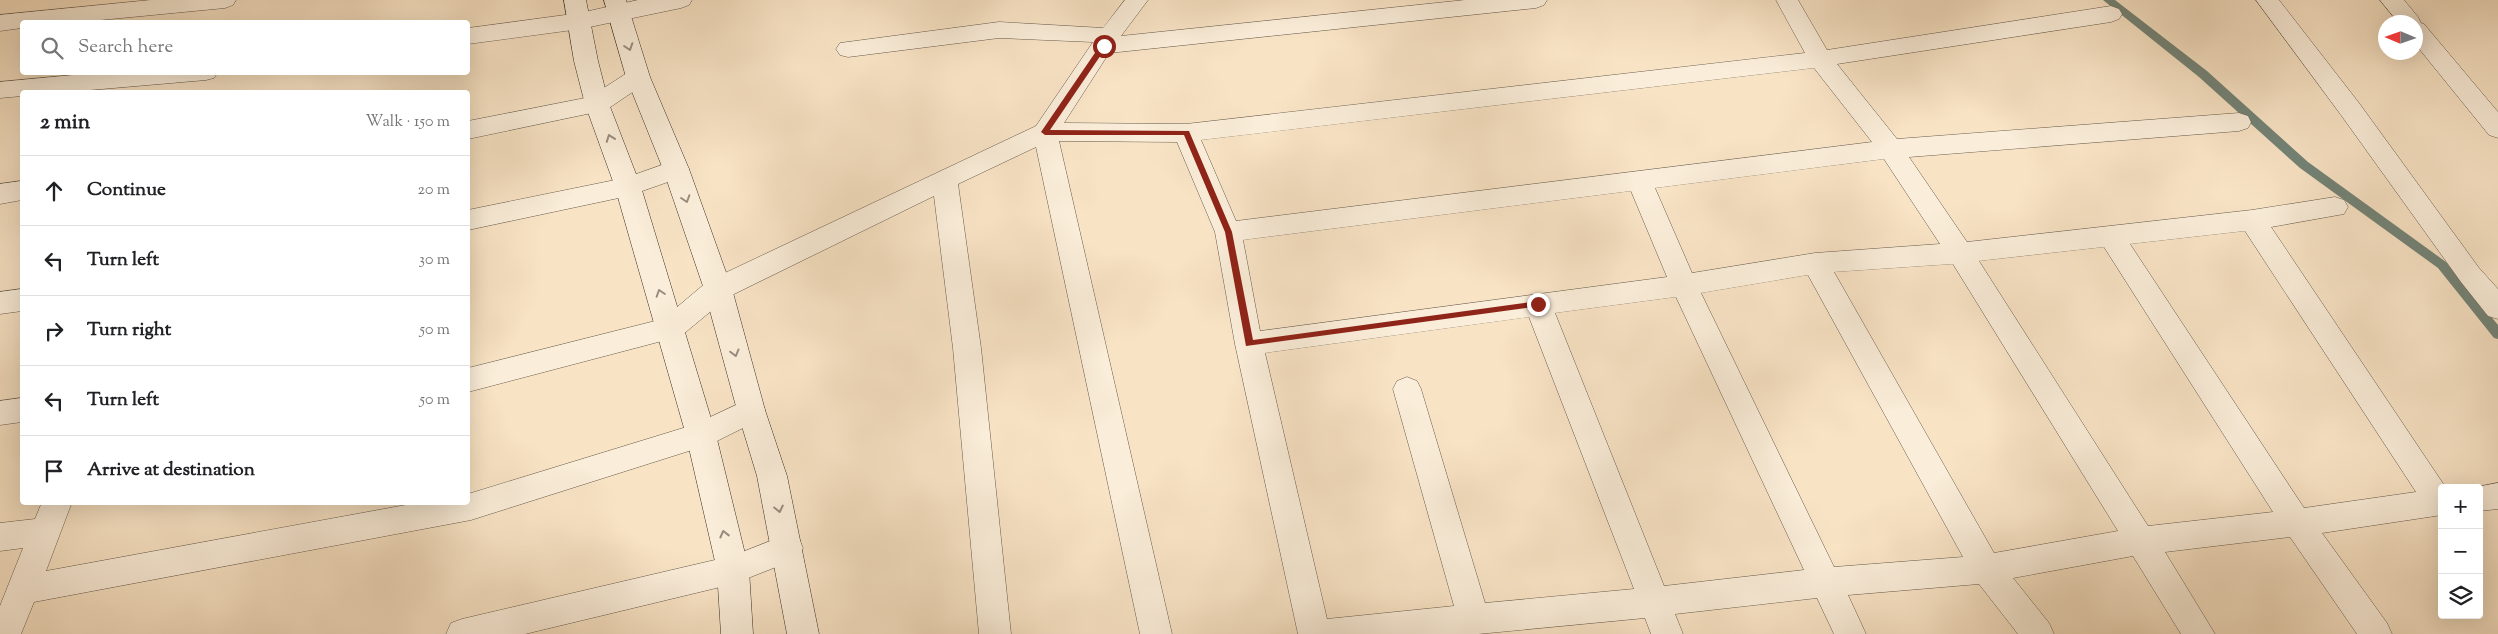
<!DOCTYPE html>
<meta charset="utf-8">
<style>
:root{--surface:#fff;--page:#f6f6f6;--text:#202124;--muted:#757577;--line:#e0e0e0}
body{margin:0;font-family:"Sorts Mill Goudy",serif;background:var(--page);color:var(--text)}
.controls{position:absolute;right:15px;bottom:15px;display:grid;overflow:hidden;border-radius:5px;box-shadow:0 5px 20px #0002}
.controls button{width:45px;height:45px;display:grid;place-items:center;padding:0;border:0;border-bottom:1px solid var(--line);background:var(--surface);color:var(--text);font:25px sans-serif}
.compass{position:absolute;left:2378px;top:15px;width:45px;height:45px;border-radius:50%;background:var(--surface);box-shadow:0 5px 20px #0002;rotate:272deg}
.stop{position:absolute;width:15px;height:15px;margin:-11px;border:4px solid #8f2418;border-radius:50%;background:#fff}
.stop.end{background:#8f2418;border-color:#fff;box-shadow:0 1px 5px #0008}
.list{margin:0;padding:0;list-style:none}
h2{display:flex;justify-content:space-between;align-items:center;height:65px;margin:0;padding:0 20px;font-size:21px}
h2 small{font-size:16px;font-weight:400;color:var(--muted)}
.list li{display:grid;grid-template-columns:32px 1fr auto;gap:15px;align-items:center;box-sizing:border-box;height:70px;padding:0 20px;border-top:1px solid var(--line)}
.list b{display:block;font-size:19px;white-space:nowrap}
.list em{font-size:16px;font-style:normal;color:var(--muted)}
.icon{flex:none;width:28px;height:28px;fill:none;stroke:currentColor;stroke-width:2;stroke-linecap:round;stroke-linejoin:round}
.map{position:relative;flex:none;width:2498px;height:634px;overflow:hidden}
.search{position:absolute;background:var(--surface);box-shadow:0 5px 20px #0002;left:20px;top:20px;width:450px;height:55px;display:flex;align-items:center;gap:12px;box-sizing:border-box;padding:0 18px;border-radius:5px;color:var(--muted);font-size:19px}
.panel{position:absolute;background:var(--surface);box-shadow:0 5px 20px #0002;left:20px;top:90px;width:450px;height:415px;border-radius:5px}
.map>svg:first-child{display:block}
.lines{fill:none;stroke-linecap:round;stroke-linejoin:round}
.stream{fill:#738478;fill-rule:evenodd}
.street-casing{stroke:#665a4b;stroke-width:1}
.secondary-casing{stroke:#352c22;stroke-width:1}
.street{fill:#faedd9;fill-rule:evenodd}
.secondary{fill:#faedd9;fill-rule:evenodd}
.oneway{stroke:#988c7e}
.route{fill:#8f2418}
</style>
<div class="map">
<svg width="2498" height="634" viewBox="0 0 2498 634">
<rect width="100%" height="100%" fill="#f8e3c5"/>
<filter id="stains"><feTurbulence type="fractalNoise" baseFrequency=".004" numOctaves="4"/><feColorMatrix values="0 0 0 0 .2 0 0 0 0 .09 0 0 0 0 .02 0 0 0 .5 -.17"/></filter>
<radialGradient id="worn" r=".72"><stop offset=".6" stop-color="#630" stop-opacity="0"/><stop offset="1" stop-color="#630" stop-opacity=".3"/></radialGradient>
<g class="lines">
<path class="stream" d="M2103 0H2115L2207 71 2308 162 2446 262 2498 325V339L2494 338 2438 268 2300 168 2199 77Z"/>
<defs>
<g id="street">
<path d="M151 0H236L233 5 225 8 80 22H22V28L0 31V15Z"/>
<path d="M638 0H692L689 5 681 8 580 29 468 44V28L580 13Z"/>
<path d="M1125 0H1148L1121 36 1465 0H1547L1544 5 1536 8 1109 53 1064 123 1186 124 1805 53 1776 0H1798L1827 50 2111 6 2119 9 2122 14 2119 19 2111 22 1837 64 1897 139 2239 113 2248 116 2251 122 2248 128 2239 131 1909 157 1967 242 2252 210 2335 197 2344 200 2348 207 2344 214 2271 227 2446 488H2442V515L2322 533 2387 623 2392 634H2357L2290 537 2165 552 2215 634H2181L2133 556 2013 578 2049 623 2054 634H2018L1979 584 1848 595 1866 634H1834L1817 598 1675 614 1683 634H1651L1645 618 1478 634H1298L1235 344 1215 232 1177 142 1059 141 1172 634H1140L1036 147 958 184 981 348 1011 634H979L953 348 934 196 728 297 681 336 468 392V368L663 319 708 281 1036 126 1093 42 999 38 848 57 840 55 836 49 840 43 999 22 1103 28ZM1814 68 1872 142 1236 221 1201 140ZM1884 159 1940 244 1815 253 1692 273 1655 188ZM1631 191 1667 277 1260 331 1243 240ZM2245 231 2416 492 2304 508 2130 244ZM2104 247 2273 512 2148 526 1979 261ZM1953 264 2118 531 1994 553 1834 272ZM1808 275 1963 557 1834 567 1701 293ZM1676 297 1804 570 1664 586 1555 313ZM1529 317 1634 589 1485 603 1421 389 1417 381 1407 377 1397 381 1393 389 1454 606 1327 619 1265 353Z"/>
<path d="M2256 0H2279L2359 103 2479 268 2498 289V319L2488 316 2461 282 2341 115Z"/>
<path d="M2380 0H2404L2418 17 2421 23 2424 24 2498 112V138L2489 135 2416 45V22H2398Z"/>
<path d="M638 69 646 71 650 77 646 83 606 110 468 139V121L590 97 630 71Z"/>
<path d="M105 72H218L214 78 206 80 67 92H22V96L0 98V82Z"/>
<path d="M676 160 685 162 689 169 685 176 628 196 468 230V210L625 178Z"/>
<path d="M22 181V200L0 204V184Z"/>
<path d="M22 289V311L0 314V292Z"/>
<path d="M22 398V422L0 425V401Z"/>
<path d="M751 398 761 401 765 410 761 419 711 444 471 520 34 602 21 634H0V606L23 548 0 551V523L35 519 42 502H72L46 571 422 502H468V494L693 425Z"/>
<path d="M2498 483V509L2479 511V488H2471Z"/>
<path d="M788 534 799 538 803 548 799 558 733 584 525 634H446L451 623 462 619 732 556Z"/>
</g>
<g id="secondary">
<path d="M564 0H586L598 61 609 104 641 187 716 435 749 570 753 634H721L717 570 686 435 615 187 585 104 574 61Z"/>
<path d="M604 0H626L650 77 689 169 732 289 765 410 787 476 819 634H787L757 476 737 410 704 289 663 169 626 77Z"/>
</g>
</defs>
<use href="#street" class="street-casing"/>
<use href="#secondary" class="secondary-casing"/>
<use href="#street" class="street"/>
<use href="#secondary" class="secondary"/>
</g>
<defs><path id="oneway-chevron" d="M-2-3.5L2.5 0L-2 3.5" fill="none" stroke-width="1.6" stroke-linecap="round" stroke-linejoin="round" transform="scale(1.25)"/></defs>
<g class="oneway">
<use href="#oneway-chevron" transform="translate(629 47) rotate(72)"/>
<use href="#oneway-chevron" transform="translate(610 138) rotate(-110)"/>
<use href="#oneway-chevron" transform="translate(686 199) rotate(72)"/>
<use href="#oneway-chevron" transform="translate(660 293) rotate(-108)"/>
<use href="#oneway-chevron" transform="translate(735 353) rotate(75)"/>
<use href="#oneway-chevron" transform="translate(779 509) rotate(78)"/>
<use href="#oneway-chevron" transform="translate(724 534) rotate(-104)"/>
</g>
<path class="route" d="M1101 44 1107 46 1050 130 1189 131 1232 232 1253 340 1538 301 1540 302V306L1246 346 1225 232 1184 135H1045L1041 132Z"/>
<rect width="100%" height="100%" filter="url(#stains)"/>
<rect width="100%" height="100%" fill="url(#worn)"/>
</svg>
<div class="controls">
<button>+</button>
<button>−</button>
<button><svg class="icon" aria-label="layers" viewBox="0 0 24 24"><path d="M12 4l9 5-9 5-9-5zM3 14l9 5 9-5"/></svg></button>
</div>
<svg class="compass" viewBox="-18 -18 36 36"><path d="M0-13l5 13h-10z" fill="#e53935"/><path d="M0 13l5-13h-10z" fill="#757577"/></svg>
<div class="stop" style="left:1104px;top:46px"></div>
<div class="stop end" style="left:1538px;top:304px"></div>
<div class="search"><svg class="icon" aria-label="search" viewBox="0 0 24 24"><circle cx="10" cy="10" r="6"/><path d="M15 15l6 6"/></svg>Search here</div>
<section class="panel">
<h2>2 min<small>Walk · 150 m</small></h2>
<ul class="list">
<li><svg class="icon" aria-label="ahead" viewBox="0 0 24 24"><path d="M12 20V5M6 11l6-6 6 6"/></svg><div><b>Continue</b></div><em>20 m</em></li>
<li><svg class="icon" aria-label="left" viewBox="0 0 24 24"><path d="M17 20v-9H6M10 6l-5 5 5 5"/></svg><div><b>Turn left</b></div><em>30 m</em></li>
<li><svg class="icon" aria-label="right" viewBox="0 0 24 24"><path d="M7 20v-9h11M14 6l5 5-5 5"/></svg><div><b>Turn right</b></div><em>50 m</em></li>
<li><svg class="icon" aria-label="left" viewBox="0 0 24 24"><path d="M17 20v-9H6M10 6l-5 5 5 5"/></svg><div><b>Turn left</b></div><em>50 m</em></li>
<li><svg class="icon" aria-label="arrive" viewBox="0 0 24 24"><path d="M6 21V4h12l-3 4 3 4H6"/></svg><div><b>Arrive at destination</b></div></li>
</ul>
</section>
</div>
